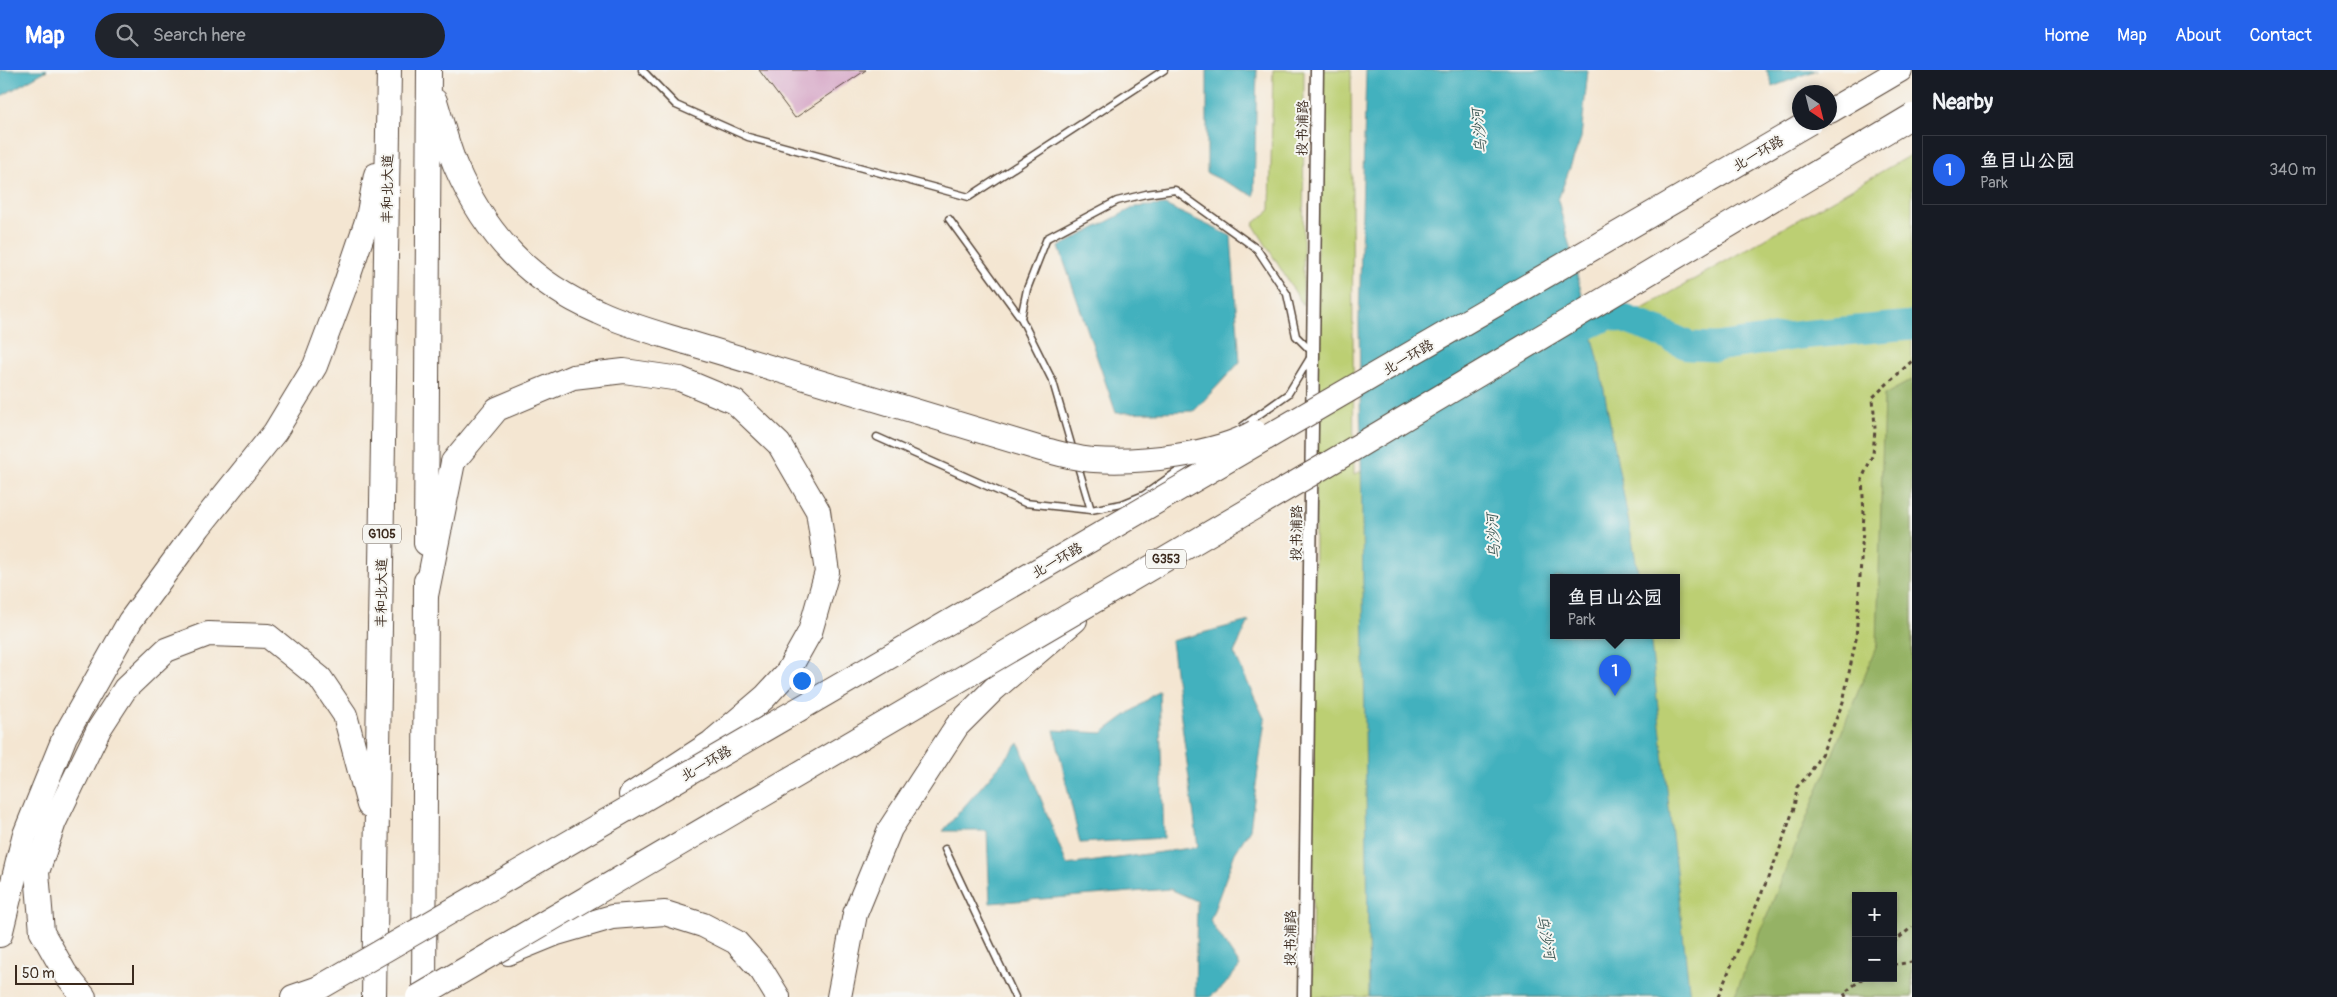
<!DOCTYPE html>
<meta charset="utf-8">
<style>
:root{--surface:#171b24;--page:#20242c;--text:#f1f3f6;--muted:#9ea1a6;--line:#363941;--accent:#2563eb}
body{margin:0;font-family:Pangolin,"LXGW WenKai TC",sans-serif;background:var(--page);color:var(--text)}
.controls{position:absolute;right:15px;bottom:15px;display:grid;overflow:hidden;border-radius:0px;box-shadow:0 2px 8px #0003}
.controls button{width:45px;height:45px;display:grid;place-items:center;padding:0;border:0;border-bottom:1px solid var(--line);background:var(--surface);color:var(--text);font:25px sans-serif}
.compass{position:absolute;left:1792px;top:15px;width:45px;height:45px;border-radius:50%;background:var(--surface);box-shadow:0 2px 8px #0003;rotate:145deg}
.scale{position:absolute;left:15px;bottom:12px;width:119px;box-sizing:border-box;padding-left:5px;border:2px solid #3b2a1e;border-top:0;font-size:14px;line-height:18px;white-space:nowrap;color:#3b2a1e;-webkit-text-stroke:4px #f6f6f2;paint-order:stroke}
.you{position:absolute;left:801px;top:610px;width:18px;height:18px;margin:-12px;border:4px solid #fff;border-radius:50%;background:#1a73e8;box-shadow:0 0 0 8px #1a73e833}
.badge{display:grid;place-items:center;width:32px;height:32px;border-radius:50%;background:var(--accent);color:#fff;font-size:16px;font-weight:700}
.pin{position:absolute;translate:-50% -41px;filter:drop-shadow(0 1px 2px #0008)}
.pin::after{content:'';position:absolute;top:26px;width:18px;height:15px;background:inherit;clip-path:polygon(0 0,100% 0,50% 100%)}
.popup{position:absolute;left:1550px;top:504px;width:130px;height:65px;box-sizing:border-box;display:grid;place-content:center;border-radius:0px;background:var(--surface);filter:drop-shadow(0 1px 4px #0005);font-size:16px;white-space:nowrap;color:var(--muted)}
.popup b{font-size:19px;color:var(--text)}
.popup::after{content:'';position:absolute;left:50%;top:100%;margin-left:-10px;border:10px solid transparent;border-top-color:var(--surface)}
.list{margin:0;padding:0;list-style:none}
h2{display:flex;justify-content:space-between;align-items:center;height:65px;margin:0;padding:0 20px;font-size:21px}
h2 small{font-size:16px;font-weight:400;color:var(--muted)}
.list li{display:grid;grid-template-columns:32px 1fr auto;gap:15px;align-items:center;box-sizing:border-box;height:70px;margin:0 10px 10px;padding:0 10px;border:1px solid var(--line);border-radius:0px}
.list b{display:block;font-size:19px;white-space:nowrap}
.list p{margin:0;font-size:16px;white-space:nowrap;color:var(--muted)}
.list em{font-size:16px;font-style:normal;color:var(--muted)}
.icon{flex:none;width:28px;height:28px;fill:none;stroke:currentColor;stroke-width:2;stroke-linecap:round;stroke-linejoin:round}
.map{position:relative;flex:none;width:1912px;height:927px;overflow:hidden}
header{display:flex;align-items:center;gap:30px;box-sizing:border-box;height:70px;padding:0 25px;background:var(--accent);color:#fff}
header strong{font-size:24px}
nav{display:flex;gap:28px;margin-inline-start:auto;font-size:18px}
.search{width:350px;height:45px;background:var(--page);display:flex;align-items:center;gap:12px;box-sizing:border-box;padding:0 18px;border-radius:28px;color:var(--muted);font-size:19px}
main{display:flex}
aside{flex:1;background:var(--surface)}
.map>svg:first-child{display:block}
.green{fill:#bccf73;stroke:#7c7c48;fill-rule:evenodd}
.forest{fill:#95b265;stroke:#686e42;fill-rule:evenodd}
.water{fill:#42b1be;stroke:#3e6e6e}
.lines{fill:none;stroke-linecap:round;stroke-linejoin:round}
.river{stroke:#42b1be;stroke-width:29}
.building{fill:#d6a6c6}
.lane-casing{stroke:#574639;stroke-width:9}
.street-casing{stroke:#574639;stroke-width:15}
.highway-casing{stroke:#574639;stroke-width:26}
.path{stroke:#574639;stroke-width:3;stroke-dasharray:4 4;stroke-linecap:butt}
.lane{stroke:#fff;stroke-width:6}
.street{stroke:#fff;stroke-width:12}
.highway{stroke:#fff;stroke-width:24}
.highway-bridge-casing{stroke:#574639;stroke-width:26;stroke-linecap:butt}
.highway-bridge{stroke:#fff;stroke-width:24}
.labels{text-anchor:middle;stroke-width:4;stroke-linejoin:round;paint-order:stroke}
.shield{fill:#f6f6f2;stroke:#73675e;stroke-width:1}
.shield-label{font-size:12px;font-weight:bold;fill:#3b2a1e}
.street-label{font-size:14px;fill:#3b2a1e;stroke:#f6f6f2}
.water-label{font-size:15px;font-style:italic;fill:#3d5956;stroke:#f6f6f2}
</style>
<header>
<strong>Map</strong>
<div class="search"><svg class="icon" aria-label="search" viewBox="0 0 24 24"><circle cx="10" cy="10" r="6"/><path d="M15 15l6 6"/></svg>Search here</div>
<nav><a>Home</a><a>Map</a><a>About</a><a>Contact</a></nav>
</header>
<main>
<div class="map">
<svg width="1912" height="927" viewBox="0 0 1912 927">
<rect width="100%" height="100%" fill="#f6f6f2"/>
<filter id="ink" filterUnits="userSpaceOnUse"><feTurbulence type="fractalNoise" baseFrequency=".02" numOctaves="2"/><feDisplacementMap in="SourceGraphic" scale="10" xChannelSelector="R" yChannelSelector="G"/><feConvolveMatrix kernelMatrix="1 2 1 2 8 2 1 2 1" color-interpolation-filters="sRGB"/></filter>
<filter id="wash" filterUnits="userSpaceOnUse"><feTurbulence type="fractalNoise" baseFrequency=".0096" numOctaves="4" result="noise"/><feDisplacementMap in="SourceGraphic" scale="20" xChannelSelector="R" yChannelSelector="G"/><feGaussianBlur stdDeviation="1.12" result="paint"/><feColorMatrix in="noise" values="0 0 0 0 0 0 0 0 0 0 0 0 0 0 0 0 0 1.4 0 .05"/><feComposite in="paint" operator="in"/></filter>
<g filter="url(#wash)">
<rect width="100%" height="100%" fill="#f4e6d2"/>
<g class="green">
<path d="M1273 0H1304L1303 235 1253 154 1270 140Z"/>
<path d="M1318 0H1351L1354 405 1912 84V927H1312ZM1554 507H1676V565H1554ZM1856 826H1893V908H1856Z"/>
</g>
<path class="forest" d="M1912 310V927H1734L1877 575 1884 325ZM1856 826H1893V908H1856Z"/>
<g class="water">
<path d="M0 0H47L0 27Z"/>
<path d="M1207 0H1257L1254 126 1207 103Z"/>
<path d="M1366 0H1588L1581 68 1558 130 1598 288 1639 507H1554V565H1650L1690 927H1369L1359 250Z"/>
<path d="M1766 0H1817L1772 17 1771 10Z"/>
<path d="M1165 135 1231 166 1240 292 1194 341 1116 343 1059 177 1135 137Z"/>
<path d="M1249 551 1234 583 1265 650 1250 759 1235 783 1210 851 1240 896 1223 917 1210 927H1195L1197 831 1170 819 990 833 987 761H943L1019 673 1067 795 1198 777 1171 571Z"/>
<path d="M1159 621 1164 768 1080 773 1054 660 1102 663Z"/>
</g>
<g class="lines">
<path class="river" d="M1564 266 1611 244 1657 261 1689 276 1716 277 1800 265 1912 255"/>
</g>
<g id="blocks">
<path class="building" d="M759 0H866L795 48Z"/>
</g>
</g>
<g filter="url(#ink)">
<use href="#blocks" fill-opacity="0" stroke="#574639" stroke-width="1"/>
<g class="lines">
<defs>
<g id="lane">
<path d="M642 0 676 35 748 67 969 127 1164 0"/>
<path d="M949 149 1021 248 1053 312 1073 381"/>
<path d="M1021 248 1027 219 1047 168 1117 131 1146 124 1175 120 1257 179 1287 224 1296 266 1313 283 1288 324 1243 356"/>
<path d="M877 367 1025 433 1091 440 1122 434 1144 425 1191 392"/>
<path d="M1077 393 1091 440"/>
<path d="M945 779 1015 927"/>
</g>
<path id="street" d="M1304 927 1317 0"/>
<g id="highway">
<path d="M435 31C442 53 447 76 456 97 486 166 530 212 599 242 627 255 657 263 686 272"/>
<path d="M1830 41 1900 0"/>
<path d="M426 473 429 0"/>
<path d="M426 526 453 392 497 339 573 307 624 301 680 309 735 332 779 374 818 441 827 502 810 562 787 603 765 627 711 673 631 725"/>
<path d="M0 865 24 767 65 666 130 551 199 457 275 362 315 296 345 216 368 148 376 105"/>
<path d="M508 883 557 863 612 847 665 843 703 855 736 872 762 901 778 927"/>
<path d="M84 927 65 903 42 862 37 802 54 752 99 659 125 619 166 580 208 564 268 566 320 608 345 645 369 735"/>
<path d="M293 927 319 918"/>
<path d="M374 927 389 0"/>
<path d="M424 927 426 511"/>
<path d="M839 927 855 844 890 759 957 656 994 619 1075 550"/>
</g>
</defs>
<use href="#lane" class="lane-casing"/>
<use href="#street" class="street-casing"/>
<use href="#highway" class="highway-casing"/>
<g class="path">
<path d="M1893 881 1894 872 1912 857"/>
<path d="M1893 895 1912 892"/>
<path d="M1718 927 1778 784 1794 738 1797 717 1810 703 1823 681 1843 632 1856 569 1864 444 1862 409 1873 384 1875 359 1873 327 1912 291"/>
<path d="M1846 927 1844 923 1863 908"/>
</g>
<use href="#lane" class="lane"/>
<use href="#street" class="street"/>
<use href="#highway" class="highway"/>
<defs>
<g id="highway-bridge">
<path d="M686 272 1041 379C1058 383 1076 389 1094 390 1140 393 1216 385 1255 362"/>
<path d="M319 918 1810 52"/>
<path d="M418 927 1333 391 1912 46"/>
</g>
</defs>
<use href="#highway-bridge" class="highway-bridge-casing"/>
<use href="#highway-bridge" class="highway-bridge"/>
</g>
</g>
<g class="labels">
<g class="shield">
<rect x="363" y="454.5" width="38" height="19" rx="4"/>
<rect x="1146" y="479.5" width="40" height="19" rx="4"/>
</g>
<g class="shield-label">
<text x="382" y="468">G105</text>
<text x="1166" y="493">G353</text>
</g>
<g class="street-label">
<text transform="translate(1302 58) rotate(-89)" y="5">投书浦路</text>
<text transform="translate(1758 83) rotate(-30)" y="5">北一环路</text>
<text transform="translate(387 119) rotate(-89)" y="5">丰和北大道</text>
<text transform="translate(1408 287) rotate(-30)" y="5">北一环路</text>
<text transform="translate(1296 463) rotate(-89)" y="5">投书浦路</text>
<text transform="translate(1057 490) rotate(-30)" y="5">北一环路</text>
<text transform="translate(381 523) rotate(-89)" y="5">丰和北大道</text>
<text transform="translate(706 693) rotate(-30)" y="5">北一环路</text>
<text transform="translate(1290 868) rotate(-89)" y="5">投书浦路</text>
</g>
<g class="water-label">
<text transform="translate(1479 61) rotate(-95)" y="5">乌沙河</text>
<text transform="translate(1493 466) rotate(-93)" y="5">乌沙河</text>
<text transform="translate(1546 867) rotate(79)" y="5">乌沙河</text>
</g>
</g>
</svg>
<div class="controls">
<button>+</button>
<button>−</button>
</div>
<svg class="compass" viewBox="-18 -18 36 36"><path d="M0-13l5 13h-10z" fill="#e53935"/><path d="M0 13l5-13h-10z" fill="#9ea1a6"/></svg>
<div class="scale">50 m</div>
<div class="you"></div>
<div class="pin badge" style="left:1615px;top:626px">1</div>
<div class="popup"><b>鱼目山公园</b>Park</div>
</div>
<aside>
<h2>Nearby<small></small></h2>
<ul class="list">
<li><span class="badge">1</span><div><b>鱼目山公园</b><p>Park</p></div><em>340 m</em></li>
</ul>
</aside>
</main>
